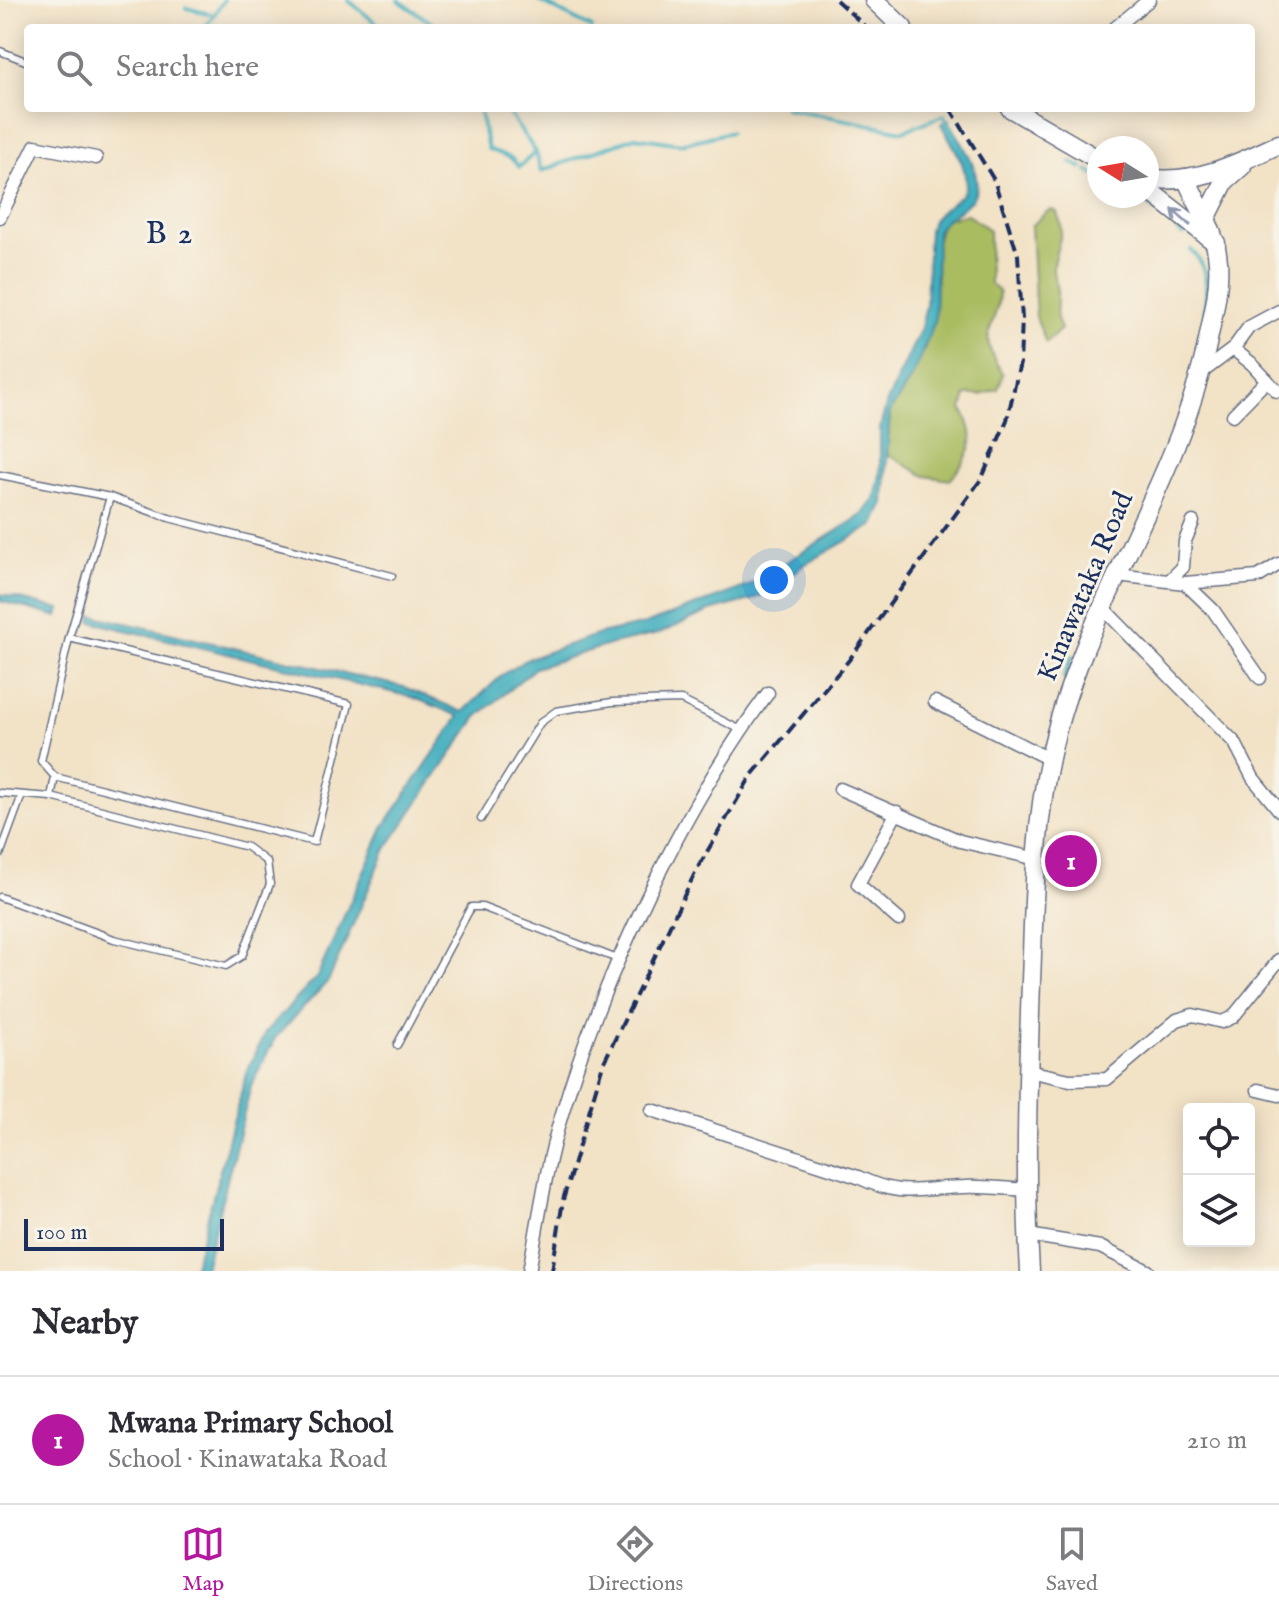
<!DOCTYPE html>
<meta charset="utf-8">
<style>
:root{--surface:#fff;--page:#f2f2f3;--text:#2b2b33;--muted:#7c7c81;--line:#e1e1e2;--accent:#b5179e}
body{margin:0;font-family:"IM FELL English",serif;background:var(--page);color:var(--text)}
.controls{position:absolute;right:24px;bottom:24px;display:grid;overflow:hidden;border-radius:8px;box-shadow:0 4px 20px #0003}
.controls button{width:72px;height:72px;display:grid;place-items:center;padding:0;border:0;border-bottom:2px solid var(--line);background:var(--surface);color:var(--text);font:40px sans-serif}
.compass{position:absolute;left:1087px;top:136px;width:72px;height:72px;border-radius:50%;background:var(--surface);box-shadow:0 4px 20px #0003;rotate:281deg}
.scale{position:absolute;left:24px;bottom:20px;width:200px;box-sizing:border-box;padding-left:8px;border:4px solid #1b2f5e;border-top:0;font-size:22px;line-height:28px;white-space:nowrap;color:#1b2f5e;-webkit-text-stroke:6px #f7f3e8;paint-order:stroke}
.you{position:absolute;left:774px;top:580px;width:28px;height:28px;margin:-20px;border:6px solid #fff;border-radius:50%;background:#1a73e8;box-shadow:0 0 0 12px #1a73e833}
.badge{display:grid;place-items:center;width:52px;height:52px;border-radius:50%;background:var(--accent);color:#fff;font-size:26px;font-weight:700}
.pin{position:absolute;translate:-50% -50%;border:4px solid #fff;box-shadow:0 2px 8px #0006}
.list{margin:0;padding:0;list-style:none}
h2{display:flex;justify-content:space-between;align-items:center;height:104px;margin:0;padding:0 32px;font-size:34px}
h2 small{font-size:26px;font-weight:400;color:var(--muted)}
.list li{display:grid;grid-template-columns:52px 1fr auto;gap:24px;align-items:center;box-sizing:border-box;height:128px;padding:0 32px;border-top:2px solid var(--line)}
.list b{display:block;font-size:30px;white-space:nowrap}
.list p{margin:0;font-size:26px;white-space:nowrap;color:var(--muted)}
.list em{font-size:26px;font-style:normal;color:var(--muted)}
.icon{flex:none;width:44px;height:44px;fill:none;stroke:currentColor;stroke-width:2;stroke-linecap:round;stroke-linejoin:round}
.map{position:relative;flex:none;width:1279px;height:1271px;overflow:hidden}
.search{position:absolute;background:var(--surface);box-shadow:0 4px 20px #0003;left:24px;right:24px;top:24px;height:88px;display:flex;align-items:center;gap:20px;box-sizing:border-box;padding:0 28px;border-radius:8px;color:var(--muted);font-size:30px}
.sheet{height:232px;background:var(--surface)}
nav{display:flex;justify-content:space-around;align-items:center;box-sizing:border-box;height:112px;border-top:2px solid var(--line);background:var(--surface);font-size:22px;color:var(--muted)}
nav a{display:grid;justify-items:center;gap:4px}
nav .on{color:var(--accent)}
.map>svg:first-child{display:block}
.green{fill:#a9bc60;stroke:#62765f;stroke-width:2}
.water{fill:#3faebd;stroke:#2d6e8e;stroke-width:2}
.lines{fill:none;stroke-linecap:round;stroke-linejoin:round}
.stream{stroke:#3faebd;stroke-width:4}
.lane-casing{stroke:#666e82;stroke-width:9}
.street-casing{stroke:#666e82;stroke-width:15}
.secondary-casing{stroke:#666e82;stroke-width:21}
.lane{stroke:#fff;stroke-width:6}
.street{stroke:#fff;stroke-width:12}
.secondary{stroke:#fff;stroke-width:18}
.rail{stroke:#1b2f5e;stroke-width:4;stroke-dasharray:12 6;stroke-linecap:butt}
.oneway{stroke:#8d97ae}
.labels{text-anchor:middle;stroke-width:6;stroke-linejoin:round;paint-order:stroke}
.street-label{font-size:28px;fill:#1b2f5e;stroke:#f7f3e8}
.quarter-label{font-size:32px;letter-spacing:2px;fill:#1b2f5e;stroke:#f7f3e8}
</style>
<div class="map">
<svg width="1279" height="1271" viewBox="0 0 1279 1271">
<rect width="100%" height="100%" fill="#f7f3e8"/>
<filter id="ink" filterUnits="userSpaceOnUse"><feTurbulence type="fractalNoise" baseFrequency=".0125" numOctaves="2"/><feDisplacementMap in="SourceGraphic" scale="16" xChannelSelector="R" yChannelSelector="G"/><feConvolveMatrix kernelMatrix="1 2 1 2 8 2 1 2 1" color-interpolation-filters="sRGB"/></filter>
<filter id="wash" filterUnits="userSpaceOnUse"><feTurbulence type="fractalNoise" baseFrequency=".006" numOctaves="4" result="noise"/><feDisplacementMap in="SourceGraphic" scale="32" xChannelSelector="R" yChannelSelector="G"/><feGaussianBlur stdDeviation="1.8" result="paint"/><feColorMatrix in="noise" values="0 0 0 0 0 0 0 0 0 0 0 0 0 0 0 0 0 1.4 0 .05"/><feComposite in="paint" operator="in"/></filter>
<g filter="url(#wash)">
<rect width="100%" height="100%" fill="#f2e2c6"/>
<g class="green">
<path d="M1049 210 1056 211C1068 233 1055 246 1053 266 1052 275 1057 284 1057 292 1058 308 1053 313 1061 329L1046 343 1036 317 1031 226Z"/>
<path d="M967 214 989 230 990 284 999 291C998 332 973 328 1003 374L998 389 981 395H966L962 409C980 440 971 454 950 480L925 476 887 454 890 412 925 348 937 279 935 245 943 219Z"/>
</g>
<g class="water">
<path d="M948 119C959 139 990 180 970 201 959 213 945 216 937 231L935 321 913 375 890 412 884 503 874 525 804 565 770 592 751 600 710 611 658 634 612 644 535 668 477 717 386 849 329 980 275 1038 251 1086 204 1271H193L247 1070 266 1031 317 977 384 826 459 716 412 697 91 622V615L404 687 463 712 502 675 527 659 599 634 645 624 748 586 862 515 875 498 880 475V428L887 402 921 328 926 305 929 230C934 213 945 209 958 198 979 181 951 142 941 124Z"/>
<path d="M0 594 60 609 58 617 0 601Z"/>
</g>
<g class="lines">
<g class="stream">
<path d="M348 0 382 28"/>
<path d="M398 0 439 28"/>
<path d="M537 0 592 28"/>
<path d="M186 8 211 14"/>
<path d="M205 28 224 0"/>
<path d="M479 108 488 149 511 158 519 167 536 152"/>
<path d="M505 108 536 152 541 171 635 137 681 144 730 132"/>
<path d="M785 108 903 131 944 115 947 124"/>
<path d="M1071 162 1082 168"/>
<path d="M1088 171 1099 177"/>
<path d="M1136 196 1161 214"/>
<path d="M1169 221 1183 235"/>
<path d="M1191 250C1209 266 1207 288 1205 311"/>
<path d="M1064 677 1072 657"/>
</g>
</g>
</g>
<g filter="url(#ink)">
<g class="lines">
<defs>
<g id="lane">
<path d="M0 51 28 62"/>
<path d="M0 475 110 497"/>
<path d="M69 638 110 497 169 518 392 576"/>
<path d="M0 793 51 797 247 847 267 862 270 884 242 956 226 966 114 939 0 897"/>
<path d="M51 797 55 777 41 761 69 638 349 704 314 842 55 777"/>
<path d="M481 819 540 723 556 711 612 702 681 700 741 730"/>
<path d="M0 855 22 795"/>
<path d="M397 1045 471 907H482L620 960"/>
</g>
<g id="street">
<path d="M1115 28 1149 0"/>
<path d="M0 217 35 146 96 158"/>
<path d="M1233 349 1251 363 1277 391"/>
<path d="M1201 373 1233 349 1249 327 1279 311"/>
<path d="M1233 415 1267 380"/>
<path d="M1117 575 1185 583 1213 610 1260 678"/>
<path d="M1171 579 1183 567 1185 541 1193 522"/>
<path d="M1185 583 1258 577 1279 564"/>
<path d="M1102 607 1235 743 1253 778 1279 810"/>
<path d="M935 702 1049 759"/>
<path d="M840 789 960 841 1037 859"/>
<path d="M897 812 858 884 899 920"/>
<path d="M1028 1071 1070 1080 1107 1079 1177 1020 1193 1015 1222 1022 1233 1017 1279 960"/>
<path d="M1258 1090 1279 1095"/>
<path d="M652 1110 858 1177C904 1199 917 1188 964 1187 985 1186 1007 1189 1028 1190"/>
<path d="M1028 1235 1100 1247 1148 1271"/>
<path d="M529 1271C539 1220 546 1166 561 1117 601 980 683 807 768 693"/>
</g>
<g id="secondary">
<path d="M874 0 903 28"/>
<path d="M1010 108 1099 160"/>
<path d="M1147 178C1193 186 1239 163 1279 144"/>
<path d="M1147 189 1216 243"/>
<path d="M1207 217 1225 181 1242 166"/>
<path d="M1030 1271C1024 1175 1028 1077 1031 981 1034 907 1034 830 1050 758 1081 611 1178 487 1208 340 1213 315 1220 288 1218 262 1216 230 1198 207 1186 178"/>
</g>
</defs>
<use href="#lane" class="lane-casing"/>
<use href="#street" class="street-casing"/>
<use href="#secondary" class="secondary-casing"/>
<use href="#lane" class="lane"/>
<use href="#street" class="street"/>
<use href="#secondary" class="secondary"/>
<g class="rail">
<path d="M836 0 867 28"/>
<path d="M552 1271 563 1200 603 1064 697 869 751 776 849 660 982 478 1007 420 1020 363 1022 319 1018 255 994 180 950 108"/>
</g>
</g>
<defs><path id="oneway-shaft" d="M-6 0H5M1.5-3L5.5 0L1.5 3" fill="none" stroke-width="1.6" stroke-linecap="round" stroke-linejoin="round" transform="scale(2)"/></defs>
<use class="oneway" href="#oneway-shaft" transform="translate(1181 217) rotate(-138)"/>
</g>
<g class="labels">
<g class="street-label">
<text transform="translate(1084 586) rotate(-67)" y="10">Kinawataka Road</text>
</g>
<g class="quarter-label">
<text x="170" y="243">B 2</text>
</g>
</g>
</svg>
<div class="controls">
<button><svg class="icon" aria-label="locate" viewBox="0 0 24 24"><circle cx="12" cy="12" r="6"/><path d="M12 2v4M12 18v4M2 12h4M18 12h4"/></svg></button>
<button><svg class="icon" aria-label="layers" viewBox="0 0 24 24"><path d="M12 4l9 5-9 5-9-5zM3 14l9 5 9-5"/></svg></button>
</div>
<svg class="compass" viewBox="-18 -18 36 36"><path d="M0-13l5 13h-10z" fill="#e53935"/><path d="M0 13l5-13h-10z" fill="#7c7c81"/></svg>
<div class="scale">100 m</div>
<div class="you"></div>
<div class="pin badge" style="left:1071px;top:861px">1</div>
<div class="search"><svg class="icon" aria-label="search" viewBox="0 0 24 24"><circle cx="10" cy="10" r="6"/><path d="M15 15l6 6"/></svg>Search here</div>
</div>
<section class="sheet">
<h2>Nearby<small></small></h2>
<ul class="list">
<li><span class="badge">1</span><div><b>Mwana Primary School</b><p>School · Kinawataka Road</p></div><em>210 m</em></li>
</ul>
</section>
<nav>
<a class="on"><svg class="icon" aria-label="map" viewBox="0 0 24 24"><path d="M3 6l6-2 6 2 6-2v14l-6 2-6-2-6 2zM9 4v14M15 6v14"/></svg>Map</a>
<a><svg class="icon" aria-label="directions" viewBox="0 0 24 24"><path d="M12 3l9 9-9 9-9-9zM9 14v-3h6M13 9l2 2-2 2"/></svg>Directions</a>
<a><svg class="icon" aria-label="saved" viewBox="0 0 24 24"><path d="M7 4h10v16l-5-4-5 4z"/></svg>Saved</a>
</nav>
